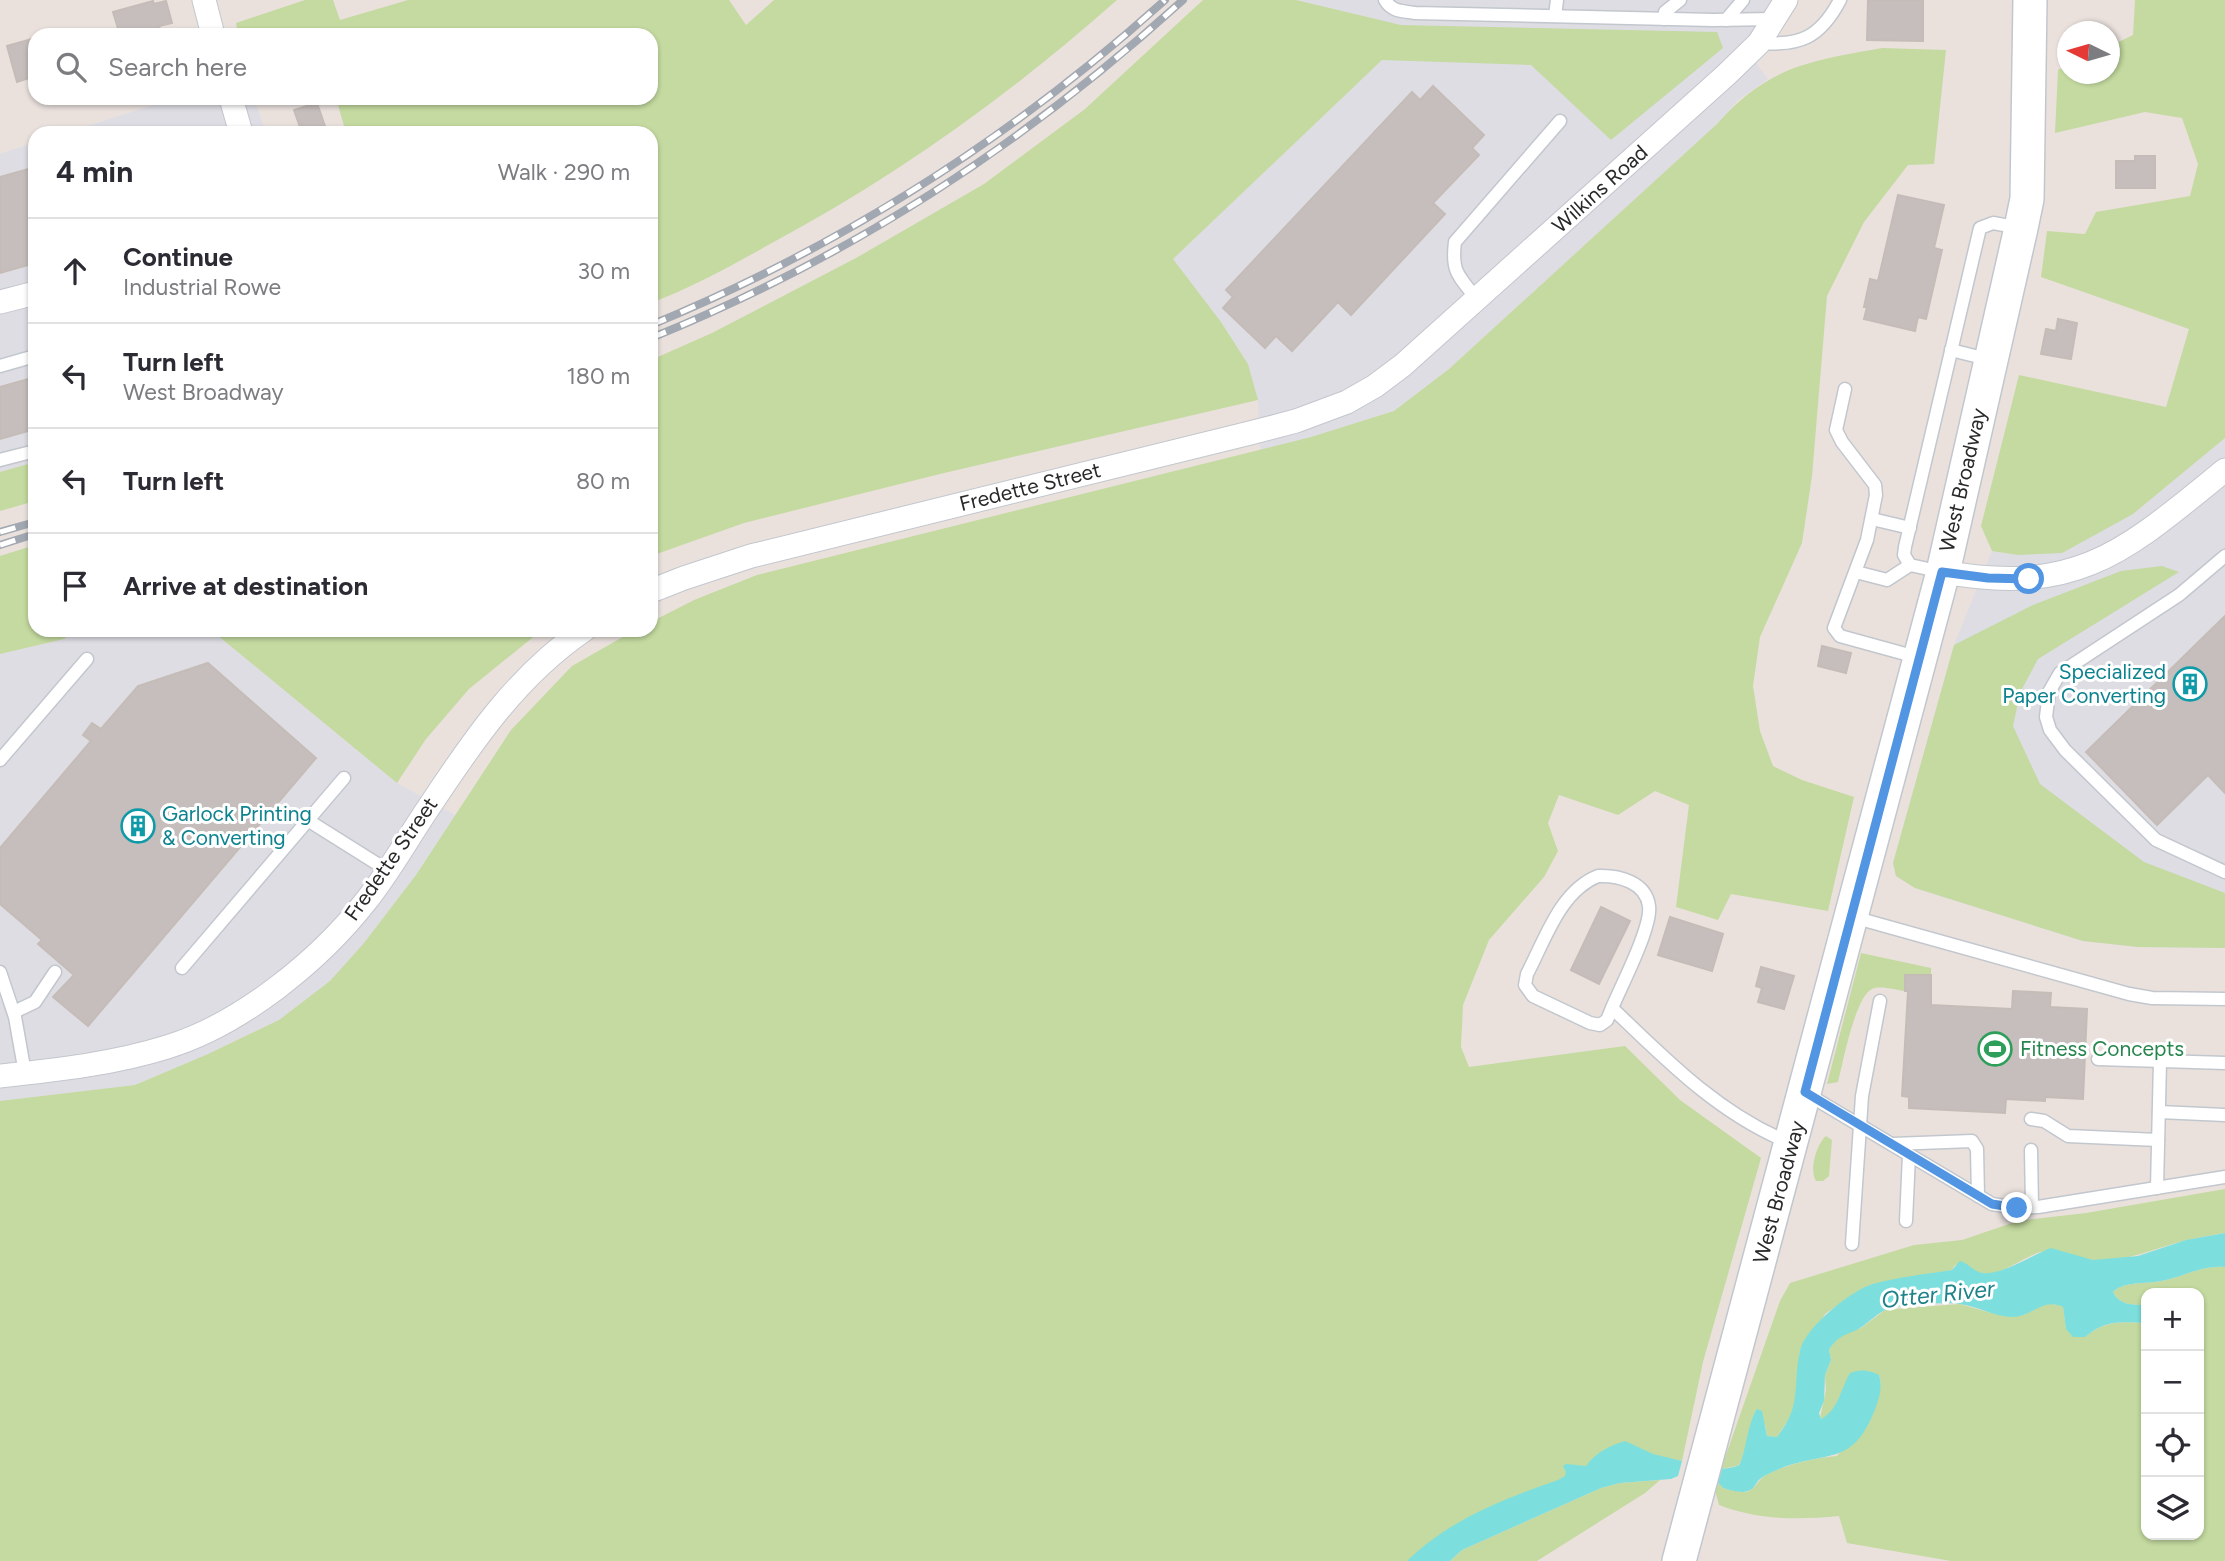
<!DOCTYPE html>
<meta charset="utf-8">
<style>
:root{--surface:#fff;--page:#f7f7f7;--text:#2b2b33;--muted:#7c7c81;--line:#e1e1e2}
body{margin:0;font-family:Figtree,sans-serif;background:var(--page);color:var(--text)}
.controls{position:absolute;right:21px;bottom:21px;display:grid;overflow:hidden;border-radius:14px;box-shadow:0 2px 5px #0004}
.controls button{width:63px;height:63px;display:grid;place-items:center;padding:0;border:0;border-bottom:2px solid var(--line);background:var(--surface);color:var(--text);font:35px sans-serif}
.compass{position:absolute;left:2057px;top:21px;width:63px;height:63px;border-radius:50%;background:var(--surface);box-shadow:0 2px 5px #0004;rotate:275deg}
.stop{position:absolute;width:21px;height:21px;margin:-16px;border:5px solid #5195e3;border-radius:50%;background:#fff}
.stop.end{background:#5195e3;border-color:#fff;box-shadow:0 2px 7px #0008}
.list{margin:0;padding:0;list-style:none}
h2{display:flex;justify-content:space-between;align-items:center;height:91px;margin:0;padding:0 28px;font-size:30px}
h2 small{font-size:23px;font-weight:400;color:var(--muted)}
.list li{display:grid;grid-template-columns:46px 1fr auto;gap:21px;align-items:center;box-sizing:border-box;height:105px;padding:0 28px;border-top:2px solid var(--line)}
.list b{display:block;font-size:26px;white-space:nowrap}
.list p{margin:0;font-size:23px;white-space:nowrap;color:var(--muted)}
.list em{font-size:23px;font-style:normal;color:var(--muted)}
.icon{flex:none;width:38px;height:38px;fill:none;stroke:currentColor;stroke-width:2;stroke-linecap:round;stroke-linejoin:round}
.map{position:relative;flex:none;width:2225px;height:1561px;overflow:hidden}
.search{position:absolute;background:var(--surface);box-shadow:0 2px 5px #0004;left:28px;top:28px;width:630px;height:77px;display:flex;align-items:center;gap:18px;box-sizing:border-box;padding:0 24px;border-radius:21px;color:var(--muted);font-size:26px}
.panel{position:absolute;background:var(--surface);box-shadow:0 2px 5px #0004;left:28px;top:126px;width:630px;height:511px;border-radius:21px}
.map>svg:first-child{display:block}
.industrial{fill:#dddde3}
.green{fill:#c4daa0}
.water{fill:#7ddfdd}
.building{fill:#c5bebc;stroke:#c5bcb7;stroke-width:2}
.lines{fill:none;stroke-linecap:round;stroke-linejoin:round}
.service-casing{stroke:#c2c7ce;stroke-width:15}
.minor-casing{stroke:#c2c7ce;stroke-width:25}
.secondary-casing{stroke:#c2c7ce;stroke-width:36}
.service{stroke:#fff;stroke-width:12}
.minor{stroke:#fff;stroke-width:23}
.secondary{stroke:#fff;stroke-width:33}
.rail-casing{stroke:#a1a8b1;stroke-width:8}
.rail{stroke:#fff;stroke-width:5;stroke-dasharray:16;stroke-linecap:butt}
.route{stroke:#5195e3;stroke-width:9}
.labels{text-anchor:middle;stroke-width:6;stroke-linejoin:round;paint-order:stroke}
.street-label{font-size:21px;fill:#292929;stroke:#fff}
.culture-label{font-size:21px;fill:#0d838f;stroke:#fff;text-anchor:end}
.leisure-label{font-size:21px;fill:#27864d;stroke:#fff;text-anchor:start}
.water-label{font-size:23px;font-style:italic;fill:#1e8289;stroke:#fff}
</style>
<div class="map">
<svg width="2225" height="1561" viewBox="0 0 2225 1561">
<rect width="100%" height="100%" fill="#eae1dd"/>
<g class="industrial">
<path d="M1296 0H1786L1749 54 1768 79 1738 100 1717 124 1449 369 1394 411 1311 437 1260 450 1258 400 1248 364 1221 322 1173 259 1382 60 1400 25Z"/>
<path d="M176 98H254L266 133H65Z"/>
<path d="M35 142V462L0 472V154Z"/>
<path d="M2225 438V948L2138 947 2083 941 1915 888 1896 876 1893 863 1954 645 1992 551 2018 555 2133 514Z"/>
<path d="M75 630H102L110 637 177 630H211L397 783 455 815 416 875 364 943 330 981 279 1020 208 1054 135 1085 0 1101V654L64 639Z"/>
</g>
<g class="green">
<path d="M305 0H333L340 20 408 0H729L746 25 774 0H1117C1011 94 896 177 770 244 731 266 693 287 651 303V133H346L336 98H651V35H238L236 23Z"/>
<path d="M1203 0H1296L1401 25 1717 32 1723 48 1611 140 1531 65 1382 60 1173 259 1221 322 1248 364 1258 400 940 474 744 523 651 556V360L712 333 856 258 984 184 1085 109Z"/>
<path d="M2135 0H2225V438L2133 514 2062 553 2018 555 1992 551 1981 526 2019 375 2166 407 2189 329 2041 277 2047 231 2085 234 2096 212 2190 196 2198 164 2182 118 2145 112 2055 133 2058 70 2067 65 2068 74H2110V46L2133 35Z"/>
<path d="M1882 48 1946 50 1934 164 1908 165 1864 222 1827 296 1812 476 1802 543 1760 637 1753 686 1760 731 1773 766 1802 780 1854 797 1828 911 1731 894 1718 920 1676 907 1689 805 1655 791 1618 815 1559 795 1548 823 1558 851 1544 877 1489 940 1463 1005 1461 1047 1469 1067 1625 1046 1680 1100 1761 1158 1703 1362 1682 1461 1672 1459 1608 1469 1424 1561H0V1101L135 1085 208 1054 279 1020 330 981 364 943 416 875 511 730 572 666 635 630H651V622L694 600 757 575 1311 437 1394 411 1449 369 1717 124C1768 66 1810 61 1882 48Z"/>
<path d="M35 462V501L0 511V472Z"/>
<path d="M35 545V630H75L64 639 0 654V556Z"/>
<path d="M2162 566 2179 572 2038 659 2020 693 2013 726 2040 784 2144 862 2225 893V948L2138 947 2083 941 1915 888 1896 876 1893 863 1954 645 2033 605 2121 571Z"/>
<path d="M211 630H542L469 689 426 739 397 783Z"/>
<path d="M1861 953 1931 968V975H1905V991C1896 990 1880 985 1872 989 1855 997 1843 1063 1838 1082L1827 1084Z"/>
<path d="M1826 1136 1832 1140 1829 1176 1823 1181H1816C1809 1170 1816 1145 1826 1136Z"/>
<path d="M2225 1189V1233C2213 1235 2200 1237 2188 1240 2156 1247 2127 1263 2093 1260 2073 1259 2065 1247 2041 1252 2024 1256 1999 1278 1981 1273 1972 1271 1964 1267 1955 1265L1952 1270 1870 1285 1826 1313 1800 1349 1797 1396 1792 1414 1777 1437 1767 1436 1765 1424 1743 1454V1460L1737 1466 1721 1469 1780 1301 1790 1283 1914 1245 1962 1240 2018 1221 2086 1213Z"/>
<path d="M2225 1267V1561H1951L1847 1543 1839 1516C1798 1520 1757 1520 1719 1505L1715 1490 1717 1481 1723 1488C1730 1490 1738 1492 1745 1492 1755 1491 1758 1479 1766 1475 1788 1464 1813 1458 1837 1456 1853 1435 1888 1403 1879 1375L1840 1396 1833 1410 1825 1419 1820 1418 1826 1390 1825 1375 1831 1360 1829 1350 1835 1340 1845 1333 1861 1328 1885 1310 1893 1309 1960 1304 1995 1314 2024 1315 2047 1303 2063 1306 2066 1329 2085 1337C2106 1320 2121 1322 2146 1323V1535H2199V1293H2146V1305C2133 1305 2119 1305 2113 1292 2124 1281 2146 1284 2161 1281 2184 1277 2201 1265 2225 1267Z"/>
<path d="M1660 1480 1645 1493 1537 1561H1450L1462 1550 1601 1488 1620 1483Z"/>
</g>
<g class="water">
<path d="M2225 1233V1267C2201 1265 2184 1277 2161 1281 2146 1284 2124 1281 2113 1292 2119 1305 2133 1305 2146 1305V1323C2121 1322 2106 1319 2085 1337H2073L2066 1329 2063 1307C2043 1297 2032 1317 2013 1317 1994 1317 1978 1306 1960 1304 1946 1302 1898 1305 1885 1310 1877 1314 1870 1321 1863 1326 1849 1336 1840 1332 1829 1350L1831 1360 1825 1375 1824 1401 1819 1413 1821 1419C1838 1411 1841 1388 1850 1373 1861 1369 1869 1370 1879 1375 1883 1388 1879 1399 1874 1412 1852 1465 1830 1451 1784 1467 1777 1470 1766 1474 1760 1479 1757 1481 1756 1485 1753 1488 1746 1495 1732 1491 1723 1488L1717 1481 1721 1469C1727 1468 1734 1468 1739 1465 1744 1461 1748 1421 1757 1409L1762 1411 1767 1436 1777 1437C1803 1404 1792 1387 1800 1351 1804 1329 1851 1290 1873 1284 1898 1277 1926 1274 1952 1270L1960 1261C1968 1263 1971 1269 1979 1272 1996 1279 2034 1254 2051 1248L2093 1260 2138 1256 2186 1240Z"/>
<path d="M1625 1441 1653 1454 1682 1461 1678 1476 1671 1479 1620 1483 1601 1488 1462 1550 1450 1561H1407C1449 1520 1503 1499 1558 1480L1565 1476 1566 1472 1563 1466 1566 1464 1586 1466C1596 1452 1609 1446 1625 1441Z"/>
</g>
<g class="building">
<path d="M1868 0H1923V41L1867 40Z"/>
<path d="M153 1 154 4 166 1 172 23 159 26 160 29 139 35H120L113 12Z"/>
<path d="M35 38V76L17 82 7 46Z"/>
<path d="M1433 86 1484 135 1472 148 1479 155 1433 203 1445 214 1351 315 1338 302 1292 351 1276 336 1265 348 1223 308 1233 297 1226 290 1412 92 1420 100Z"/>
<path d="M317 103 326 129 314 133H302L294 110Z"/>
<path d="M2135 156H2155V188H2116V161H2135Z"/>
<path d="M35 167V263L0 273V177Z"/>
<path d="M1898 195 1944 205 1934 248 1942 250 1926 319 1918 317 1915 331 1864 319 1867 307H1864L1870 279 1878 281Z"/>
<path d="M2058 319 2077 323 2071 359 2041 354 2046 329 2056 331Z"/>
<path d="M35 377V429L0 439V387Z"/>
<path d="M2225 616V793L2208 775 2157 825 2086 752Z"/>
<path d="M1822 646 1851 653 1846 673 1818 666Z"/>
<path d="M208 663 316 758 88 1026 53 997 74 975 38 944 42 940 0 904V848L91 741 83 735 92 723 101 729 138 686Z"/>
<path d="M1601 907 1630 921 1599 984 1571 970Z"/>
<path d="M1670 917 1723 934 1712 971 1658 955Z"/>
<path d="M1761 967 1794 976 1784 1009 1758 1002 1762 988 1756 986Z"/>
<path d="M1905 975H1931V1005L2012 1009 2013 991 2051 993 2050 1007 2087 1009 2083 1099 2045 1097V1101L2006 1099 2005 1113 1909 1108V1097L1902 1096 1908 991H1905Z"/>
</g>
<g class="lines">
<defs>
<g id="service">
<path d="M1385 0C1392 12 1403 11 1415 13L1713 20 1774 19"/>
<path d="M1555 16 1557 0"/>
<path d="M1664 19 1665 12 1680 0"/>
<path d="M1726 20 1743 0"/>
<path d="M1759 43C1800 46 1820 38 1840 0"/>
<path d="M1477 299C1459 277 1451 272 1455 242L1560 121"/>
<path d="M1951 350 1991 360"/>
<path d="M0 366 35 356"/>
<path d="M1845 389 1836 430 1842 442 1875 485 1876 495 1867 540 1834 628 1840 636 1920 658"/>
<path d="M0 460 35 451"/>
<path d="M1872 519 1910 528"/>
<path d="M2225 556 2179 595 2060 673 2049 692 2046 717 2050 730 2065 750 2156 840 2225 872"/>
<path d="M1856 572 1887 580 1910 565"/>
<path d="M1942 572 1910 565 1904 555 1905 547 1980 228 1993 223 2021 228"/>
<path d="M0 760 87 659"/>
<path d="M309 821 387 870"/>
<path d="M1598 876C1618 875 1646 882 1649 906 1652 927 1621 986 1612 1008L1607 1020 1600 1025 1590 1023 1533 996 1525 985 1527 974C1545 940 1560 891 1598 876Z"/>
<path d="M1853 917 2129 994 2152 998 2225 999"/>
<path d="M182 968 344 778"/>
<path d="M0 972 15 1017 25 1073"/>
<path d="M1612 1008C1665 1059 1719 1114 1788 1142"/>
<path d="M14 1012 35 1002 55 972"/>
<path d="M2098 1059 2225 1063"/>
<path d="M1807 1094 1992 1204 2017 1208 2038 1207 2225 1177"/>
<path d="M2159 1112 2225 1115"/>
<path d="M2031 1119 2044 1121 2068 1136 2158 1140"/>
<path d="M1893 1144 1972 1141 1977 1149 1978 1196"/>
<path d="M2031 1150 2032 1207"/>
<path d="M2157 1188 2160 1061"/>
<path d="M1906 1221 1909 1155"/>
<path d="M1852 1244 1862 1096 1880 1001"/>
</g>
<g id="minor">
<path d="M204 0 213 35"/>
<path d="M231 98 241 133"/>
<path d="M0 302 35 293"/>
<path d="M1943 572C2079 596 2125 551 2225 470"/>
<path d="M651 591 684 578 751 556 1250 433 1296 421 1347 402 1375 386 1403 365 1726 75 1759 43 1786 0"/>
<path d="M0 1076C56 1070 113 1064 167 1047 240 1025 319 961 366 901 390 871 409 836 431 804 474 739 518 675 584 630"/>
</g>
<path id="secondary" d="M1679 1561 1943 572 2021 228 2027 199 2030 0"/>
</defs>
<use href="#service" class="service-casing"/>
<use href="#minor" class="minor-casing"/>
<use href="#secondary" class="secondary-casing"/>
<use href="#service" class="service"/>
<use href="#minor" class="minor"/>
<use href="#secondary" class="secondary"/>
<defs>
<g id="rail">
<path d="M651 325C840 247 1013 137 1165 0"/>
<path d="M651 338C851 257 1023 145 1183 0"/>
<path d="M0 532 35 522"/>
<path d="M0 545 35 534"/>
</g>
</defs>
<use href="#rail" class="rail-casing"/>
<use href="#rail" class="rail"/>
</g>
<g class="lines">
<path class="route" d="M2017 1208 1992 1204 1805 1092 1942 572 1988 578 2029 579"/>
</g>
<defs>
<symbol id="building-ring" viewBox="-11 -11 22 22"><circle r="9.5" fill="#fff" stroke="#0f9aa8" stroke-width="1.5"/><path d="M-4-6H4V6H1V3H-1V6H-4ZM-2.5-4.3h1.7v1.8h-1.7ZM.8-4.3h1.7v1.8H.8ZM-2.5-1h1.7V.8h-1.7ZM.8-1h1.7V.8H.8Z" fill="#0f9aa8"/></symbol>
<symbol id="stadium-ring" viewBox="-11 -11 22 22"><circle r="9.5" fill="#fff" stroke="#2e9e5b" stroke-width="1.5"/><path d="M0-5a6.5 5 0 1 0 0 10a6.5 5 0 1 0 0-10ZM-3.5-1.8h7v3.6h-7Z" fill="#2e9e5b"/></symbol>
</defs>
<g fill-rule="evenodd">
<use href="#building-ring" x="2171" y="665" width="38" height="38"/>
<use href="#building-ring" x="119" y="807" width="38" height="38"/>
<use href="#stadium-ring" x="1976" y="1030" width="38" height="38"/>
</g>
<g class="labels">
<g class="street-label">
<text transform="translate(1600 189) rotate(-42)" y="7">Wilkins Road</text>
<text transform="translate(1963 480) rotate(-77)" y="7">West Broadway</text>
<text transform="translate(1030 487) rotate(-14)" y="7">Fredette Street</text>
<text transform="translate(391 859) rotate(-55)" y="7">Fredette Street</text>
<text transform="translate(1779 1192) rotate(-75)" y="7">West Broadway</text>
</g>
<g class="culture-label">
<text x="2166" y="679">Specialized<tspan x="2166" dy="24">Paper Converting</tspan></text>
<text x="162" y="821" text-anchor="start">Garlock Printing<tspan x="162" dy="24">&amp; Converting</tspan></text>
</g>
<g class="leisure-label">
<text x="2020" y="1056">Fitness Concepts</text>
</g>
<g class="water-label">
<text transform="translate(1938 1294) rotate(-6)" y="8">Otter River</text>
</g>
</g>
</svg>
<div class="controls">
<button>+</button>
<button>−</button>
<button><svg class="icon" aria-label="locate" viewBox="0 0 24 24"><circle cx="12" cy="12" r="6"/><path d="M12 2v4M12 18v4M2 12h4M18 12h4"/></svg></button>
<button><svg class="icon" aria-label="layers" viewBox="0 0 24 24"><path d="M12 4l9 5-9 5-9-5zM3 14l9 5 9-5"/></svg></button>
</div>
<svg class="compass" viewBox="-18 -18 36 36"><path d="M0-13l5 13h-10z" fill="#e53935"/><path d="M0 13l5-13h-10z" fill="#7c7c81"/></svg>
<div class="stop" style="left:2029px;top:579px"></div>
<div class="stop end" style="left:2017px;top:1208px"></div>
<div class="search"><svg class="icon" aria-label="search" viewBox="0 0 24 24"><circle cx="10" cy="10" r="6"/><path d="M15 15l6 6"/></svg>Search here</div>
<section class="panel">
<h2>4 min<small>Walk · 290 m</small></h2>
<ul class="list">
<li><svg class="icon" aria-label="ahead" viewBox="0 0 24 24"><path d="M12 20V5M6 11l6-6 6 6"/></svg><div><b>Continue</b><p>Industrial Rowe</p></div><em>30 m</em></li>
<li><svg class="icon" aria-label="left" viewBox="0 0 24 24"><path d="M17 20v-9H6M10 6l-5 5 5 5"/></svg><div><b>Turn left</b><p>West Broadway</p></div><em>180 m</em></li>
<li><svg class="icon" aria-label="left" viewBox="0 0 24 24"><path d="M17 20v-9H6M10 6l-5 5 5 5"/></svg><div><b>Turn left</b></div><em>80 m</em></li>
<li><svg class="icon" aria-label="arrive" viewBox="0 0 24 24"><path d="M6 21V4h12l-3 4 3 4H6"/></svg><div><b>Arrive at destination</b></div></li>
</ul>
</section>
</div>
